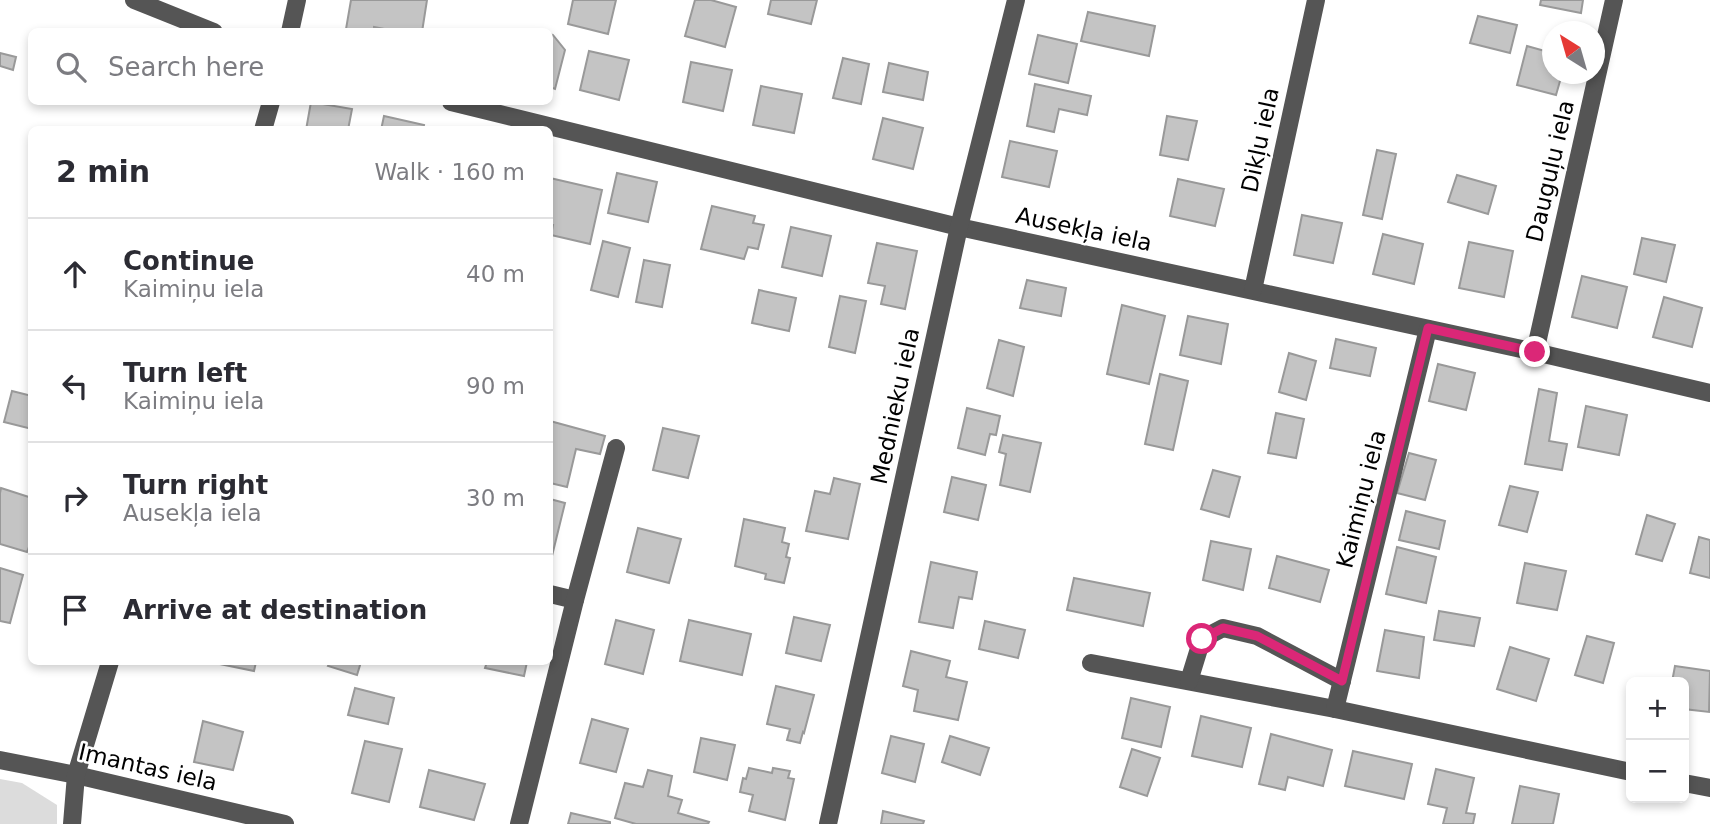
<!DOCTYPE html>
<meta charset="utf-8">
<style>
:root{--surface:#fff;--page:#f2f2f3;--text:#2b2b33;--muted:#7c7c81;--line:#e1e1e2}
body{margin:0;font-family:"DejaVu Sans",sans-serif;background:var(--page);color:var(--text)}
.controls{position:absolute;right:21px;bottom:21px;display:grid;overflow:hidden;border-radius:10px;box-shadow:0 4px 10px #0003}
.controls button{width:63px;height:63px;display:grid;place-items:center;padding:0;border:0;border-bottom:2px solid var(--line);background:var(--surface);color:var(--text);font:35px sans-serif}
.compass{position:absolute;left:1542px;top:21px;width:63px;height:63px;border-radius:50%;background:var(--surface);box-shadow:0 4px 10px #0003;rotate:323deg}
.stop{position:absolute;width:21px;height:21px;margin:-16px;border:5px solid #db2777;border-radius:50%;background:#fff}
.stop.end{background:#db2777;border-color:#fff;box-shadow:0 2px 7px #0008}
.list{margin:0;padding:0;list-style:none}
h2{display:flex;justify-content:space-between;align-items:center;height:91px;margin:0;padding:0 28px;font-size:30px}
h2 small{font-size:23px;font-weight:400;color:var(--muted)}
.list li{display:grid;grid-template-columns:46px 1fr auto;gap:21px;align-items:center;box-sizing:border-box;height:112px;padding:0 28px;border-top:2px solid var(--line)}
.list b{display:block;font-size:26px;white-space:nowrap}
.list p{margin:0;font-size:23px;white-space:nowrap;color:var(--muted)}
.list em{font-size:23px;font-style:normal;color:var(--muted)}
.icon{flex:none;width:38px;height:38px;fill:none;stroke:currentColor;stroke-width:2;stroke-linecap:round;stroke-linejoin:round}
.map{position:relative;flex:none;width:1710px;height:824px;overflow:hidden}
.search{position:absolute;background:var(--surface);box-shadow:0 4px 10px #0003;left:28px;top:28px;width:525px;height:77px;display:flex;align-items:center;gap:18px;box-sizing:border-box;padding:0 24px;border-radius:10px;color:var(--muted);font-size:26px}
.panel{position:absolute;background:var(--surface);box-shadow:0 4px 10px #0003;left:28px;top:126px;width:525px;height:539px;border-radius:10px}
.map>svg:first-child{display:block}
.green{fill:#dcdcdc}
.building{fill:#c4c4c4;stroke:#999;stroke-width:2}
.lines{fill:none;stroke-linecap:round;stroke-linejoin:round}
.minor{stroke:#555;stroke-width:18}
.route{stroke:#db2777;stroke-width:9}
.labels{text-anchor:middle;stroke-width:5;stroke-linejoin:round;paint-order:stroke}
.street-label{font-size:23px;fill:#000;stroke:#fff}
</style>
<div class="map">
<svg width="1710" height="824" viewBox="0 0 1710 824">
<rect width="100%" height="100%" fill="#fff"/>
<path class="green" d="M0 779 22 783 57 805V824H0Z"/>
<g class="building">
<path d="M351 0H427L422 32H400L374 27V32L346 29Z"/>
<path d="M573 0H616L608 34 568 24Z"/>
<path d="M695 0H711L736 7 725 47 685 36Z"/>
<path d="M771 0H817L811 24 768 14Z"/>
<path d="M1541 0H1583L1581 13 1540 5Z"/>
<path d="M1088 12 1155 26 1149 56 1081 41Z"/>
<path d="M1478 16 1517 25 1510 53 1470 43Z"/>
<path d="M550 34 553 35 565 50 555 89 550 87Z"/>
<path d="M1038 35 1077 44 1068 83 1029 74Z"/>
<path d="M1527 46 1552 53V74H1562L1556 95 1517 85Z"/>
<path d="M589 51 629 60 619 100 580 90Z"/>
<path d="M0 53 16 57 13 70 0 66Z"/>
<path d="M843 58 869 64 861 104 833 98Z"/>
<path d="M691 62 732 70 723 111 683 102Z"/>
<path d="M889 63 928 72 923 100 883 92Z"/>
<path d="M1035 84 1091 96 1087 115 1059 109 1054 132 1027 126Z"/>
<path d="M761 86 802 94 794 133 753 125Z"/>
<path d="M311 102 352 109 348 130H306Z"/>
<path d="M384 116 424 125 423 130H381Z"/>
<path d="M1167 116 1197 121 1188 160 1160 155Z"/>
<path d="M883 118 923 128 913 169 873 159Z"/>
<path d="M1010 141 1057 151 1049 187 1002 177Z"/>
<path d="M1377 150 1396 154 1382 219 1363 215Z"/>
<path d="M617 173 657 182 648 222 608 213Z"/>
<path d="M1457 175 1496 186 1488 214 1448 202Z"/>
<path d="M550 178 602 190 590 244 551 235 553 225 550 224Z"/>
<path d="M1178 179 1224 189 1215 226 1170 216Z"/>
<path d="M712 206 755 216 753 223 764 225 758 249 748 247 744 259 701 249Z"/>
<path d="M1302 215 1342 223 1333 263 1294 255Z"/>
<path d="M791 227 831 236 822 276 782 267Z"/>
<path d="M1383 234 1423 244 1414 284 1373 274Z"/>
<path d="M1642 238 1675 245 1666 282 1634 274Z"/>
<path d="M603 241 630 248 618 297 591 290Z"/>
<path d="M1469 242 1513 251 1504 297 1459 288Z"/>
<path d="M877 243 917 251 905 309 881 304 885 286 868 283Z"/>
<path d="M644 260 670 265 662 307 636 302Z"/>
<path d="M1582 276 1627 287 1617 328 1572 317Z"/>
<path d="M1027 280 1066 288 1061 316 1020 308Z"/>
<path d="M759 290 796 298 789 331 752 323Z"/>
<path d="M840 296 866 301 855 353 829 347Z"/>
<path d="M1664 297 1702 308 1692 347 1653 337Z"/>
<path d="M1122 305 1165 316 1149 384 1107 374Z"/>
<path d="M1188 316 1228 324 1221 364 1180 355Z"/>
<path d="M1336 339 1376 348 1370 376 1330 368Z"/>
<path d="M999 340 1024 347 1013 396 987 388Z"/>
<path d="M1289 353 1316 361 1306 400 1279 392Z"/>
<path d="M1438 364 1475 373 1466 410 1429 401Z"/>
<path d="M1160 374 1188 381 1173 450 1145 444Z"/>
<path d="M1539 389 1557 393 1549 441 1567 444 1562 470 1525 464Z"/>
<path d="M12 391 32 396V429L4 422Z"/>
<path d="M1586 406 1627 415 1619 455 1578 447Z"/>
<path d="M967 408 1000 416 996 435 990 434 985 455 958 448Z"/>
<path d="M1276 413 1304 419 1296 458 1268 453Z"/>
<path d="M550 421 605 436 600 454 576 449 567 487 550 483Z"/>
<path d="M663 428 699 436 688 478 653 470Z"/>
<path d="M1003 435 1041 443 1030 492 1000 485 1006 454 999 452Z"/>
<path d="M1409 453 1436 460 1425 500 1397 493Z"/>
<path d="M1213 470 1240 477 1229 517 1201 509Z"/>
<path d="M952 477 986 485 978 520 944 512Z"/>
<path d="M834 478 860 484 848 539 806 531 815 491 830 494Z"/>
<path d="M1510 486 1538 492 1527 532 1499 525Z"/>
<path d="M1 488 32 498V539L27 552 0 544V493Z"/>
<path d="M550 499 565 503 552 556H550Z"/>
<path d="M1406 511 1445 521 1439 549 1399 540Z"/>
<path d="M1647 515 1675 524 1662 561 1636 554Z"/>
<path d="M744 519 785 528 782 542 789 544 786 557 790 558 784 583 765 579 766 574 735 566Z"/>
<path d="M638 528 681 539 669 583 627 572Z"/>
<path d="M1699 537 1710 540V578L1690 573Z"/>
<path d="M1211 541 1251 549 1243 590 1203 580Z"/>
<path d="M1397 547 1436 557 1426 603 1386 594Z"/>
<path d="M1277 556 1329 570 1320 602 1269 588Z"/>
<path d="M931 562 977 572 972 599 959 597 953 628 919 622Z"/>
<path d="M1525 563 1566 571 1557 610 1517 603Z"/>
<path d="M0 568 23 575 10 623 0 621Z"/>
<path d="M1074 578 1150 593 1143 626 1067 610Z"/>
<path d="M1439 611 1480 618 1474 646 1434 640Z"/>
<path d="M794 617 830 625 821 661 786 653Z"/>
<path d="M616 620 654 630 643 674 605 664Z"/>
<path d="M689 620 751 634 742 675 680 661Z"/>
<path d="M985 621 1025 630 1018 658 979 649Z"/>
<path d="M1385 630 1424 637 1419 678 1377 671Z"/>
<path d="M1587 636 1614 643 1603 683 1575 675Z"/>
<path d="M1510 647 1549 659 1536 701 1497 689Z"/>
<path d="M911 651 950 661 946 677 967 682 958 720 914 711 918 690 903 686Z"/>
<path d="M210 662H256L254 671Z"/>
<path d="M330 662H361L357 675 328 666Z"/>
<path d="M487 662H527L524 676 485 668Z"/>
<path d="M1675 666 1710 671 1709 712 1684 709V682H1672Z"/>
<path d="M776 686 814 695 804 733 803 732 800 743 787 740 790 729 767 724Z"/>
<path d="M355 688 394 698 388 724 348 715Z"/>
<path d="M1131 698 1170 707 1161 747 1122 738Z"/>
<path d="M1201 716 1251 728 1242 767 1192 756Z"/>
<path d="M592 719 628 729 616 772 580 763Z"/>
<path d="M203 721 243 732 233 770 194 762Z"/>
<path d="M1271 734 1332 750 1323 786 1288 777 1285 790 1259 784Z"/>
<path d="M891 736 924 744 915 782 882 773Z"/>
<path d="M950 736 989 748 980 775 942 762Z"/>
<path d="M701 738 735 745 727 780 694 772Z"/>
<path d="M365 741 402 749 389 802 352 793Z"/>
<path d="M1132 749 1160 758 1147 796 1120 787Z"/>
<path d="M1353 751 1412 764 1404 799 1345 786Z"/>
<path d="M749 768 772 773 773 768 790 771 788 778 794 779 785 820 749 811 753 795 740 792 743 778 746 779Z"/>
<path d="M1436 769 1474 778 1466 813 1475 814 1473 824H1443L1447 808 1428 804Z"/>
<path d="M429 770 485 784 474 820 420 807Z"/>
<path d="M648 770 672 776 668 796 682 800 678 813 709 822 708 824H636L615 818 625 783 643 787Z"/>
<path d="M1520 786 1559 794 1553 824H1512Z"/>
<path d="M883 811 924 821 923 824H881Z"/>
<path d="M571 813 610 822V824H568Z"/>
</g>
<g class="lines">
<g class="minor">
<path d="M134 0 214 32"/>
<path d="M290 32 297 0"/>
<path d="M451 102 959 227 1535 352 1710 393"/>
<path d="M263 130 271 102"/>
<path d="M1253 290 1316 0"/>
<path d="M1535 352 1614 0"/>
<path d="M550 594 575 600"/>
<path d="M1091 663 1335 709 1631 772"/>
<path d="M1189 681 1202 639 1223 628 1257 636 1342 681"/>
<path d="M1335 709 1428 329"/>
<path d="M0 760 76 775 285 824"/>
<path d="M1684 783 1710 788"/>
<path d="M72 824 76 775 110 662"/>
<path d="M519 824 575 600 616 448"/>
<path d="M828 824 959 227 1016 0"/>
</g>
</g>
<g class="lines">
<path class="route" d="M1202 639 1223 628 1257 636 1342 681 1428 328 1535 352"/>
</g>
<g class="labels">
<g class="street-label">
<text transform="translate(1260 140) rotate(-78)" y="8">Dikļu iela</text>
<text transform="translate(1550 171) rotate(-77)" y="8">Dauguļu iela</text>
<text transform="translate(1084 229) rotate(12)" y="8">Ausekļa iela</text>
<text transform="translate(895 406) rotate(-78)" y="8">Mednieku iela</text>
<text transform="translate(1361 499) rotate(-76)" y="8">Kaimiņu iela</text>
<text transform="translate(148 767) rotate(13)" y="8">Imantas iela</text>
</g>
</g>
</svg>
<div class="controls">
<button>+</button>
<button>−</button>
</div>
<svg class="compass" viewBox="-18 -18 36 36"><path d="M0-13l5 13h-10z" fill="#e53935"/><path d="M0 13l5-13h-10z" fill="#7c7c81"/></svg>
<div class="stop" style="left:1202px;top:639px"></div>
<div class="stop end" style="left:1535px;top:352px"></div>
<div class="search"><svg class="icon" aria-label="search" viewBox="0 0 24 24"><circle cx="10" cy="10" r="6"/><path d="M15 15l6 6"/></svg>Search here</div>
<section class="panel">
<h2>2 min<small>Walk · 160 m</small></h2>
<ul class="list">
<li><svg class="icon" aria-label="ahead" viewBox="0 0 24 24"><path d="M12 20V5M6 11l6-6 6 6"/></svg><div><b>Continue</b><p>Kaimiņu iela</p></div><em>40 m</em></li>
<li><svg class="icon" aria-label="left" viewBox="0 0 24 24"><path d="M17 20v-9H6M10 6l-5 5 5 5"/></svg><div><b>Turn left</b><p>Kaimiņu iela</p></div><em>90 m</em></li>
<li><svg class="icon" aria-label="right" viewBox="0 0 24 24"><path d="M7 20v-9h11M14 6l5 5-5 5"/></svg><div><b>Turn right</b><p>Ausekļa iela</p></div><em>30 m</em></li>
<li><svg class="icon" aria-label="arrive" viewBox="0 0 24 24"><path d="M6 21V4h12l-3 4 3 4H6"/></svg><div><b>Arrive at destination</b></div></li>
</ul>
</section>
</div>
